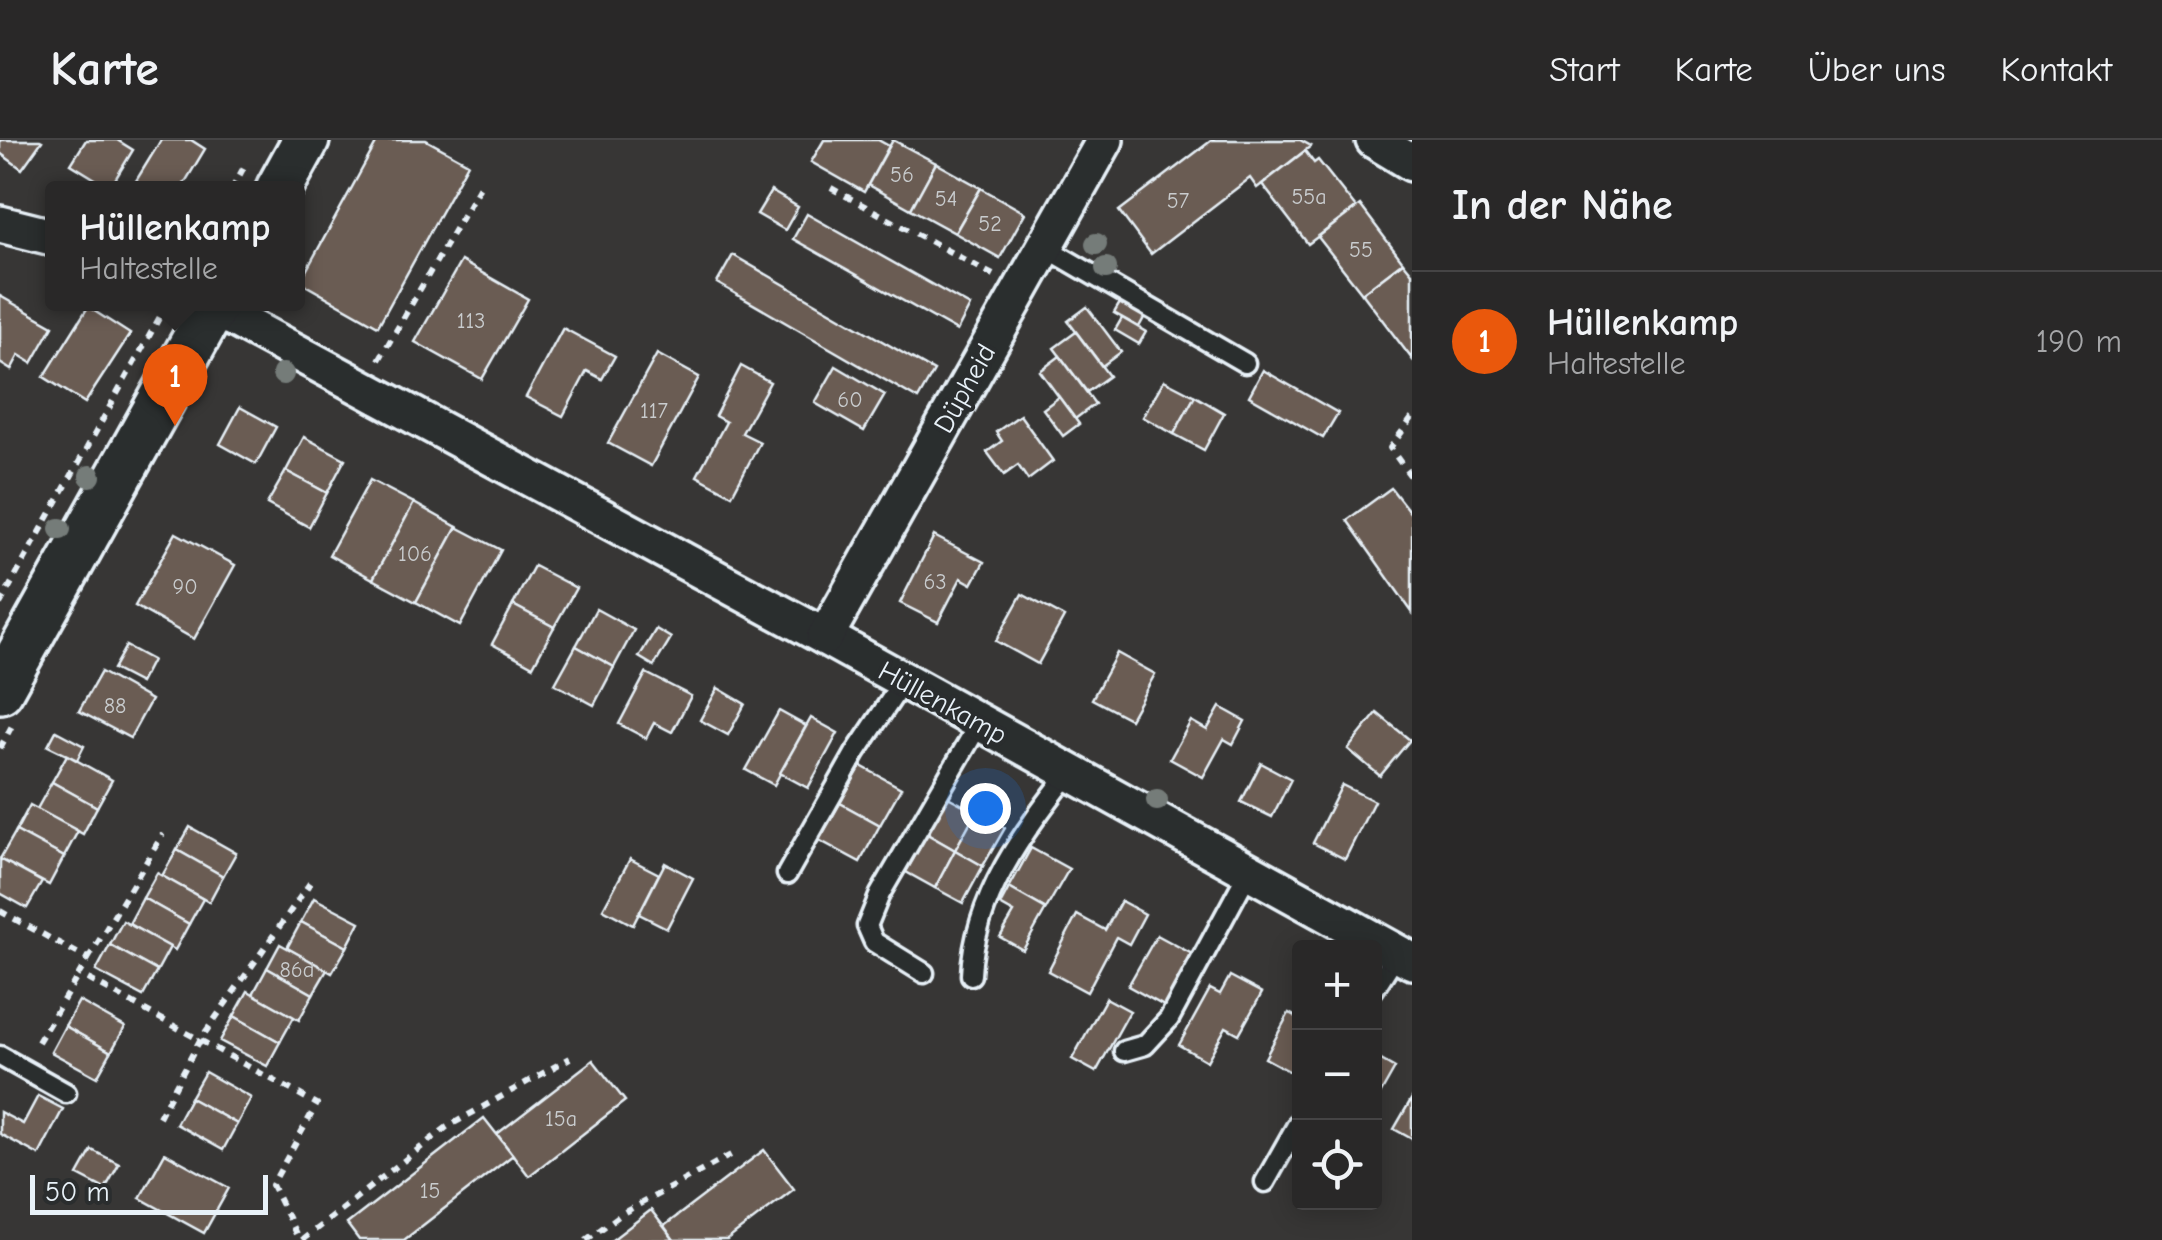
<!DOCTYPE html>
<html lang="de">
<meta charset="utf-8">
<style>
:root{--surface:#292828;--page:#313030;--text:#f1f3f6;--muted:#a5a6a8;--line:#454445;--accent:#ea580c}
body{margin:0;font-family:"Comic Neue",sans-serif;background:var(--page);color:var(--text)}
.controls{position:absolute;right:30px;bottom:30px;display:grid;overflow:hidden;border-radius:10px;box-shadow:0 5px 25px #0003}
.controls button{width:90px;height:90px;display:grid;place-items:center;padding:0;border:0;border-bottom:2px solid var(--line);background:var(--surface);color:var(--text);font:50px sans-serif}
.scale{position:absolute;left:30px;bottom:25px;width:238px;box-sizing:border-box;padding-left:10px;border:5px solid #e8f1f8;border-top:0;font-size:28px;line-height:35px;white-space:nowrap;color:#e8f1f8;-webkit-text-stroke:8px #2a2d2e;paint-order:stroke}
.you{position:absolute;left:985px;top:668px;width:35px;height:35px;margin:-25px;border:8px solid #fff;border-radius:50%;background:#1a73e8;box-shadow:0 0 0 15px #1a73e833}
.badge{display:grid;place-items:center;width:65px;height:65px;border-radius:50%;background:var(--accent);color:#fff;font-size:32px;font-weight:700}
.pin{position:absolute;translate:-50% -82px;filter:drop-shadow(0 2px 5px #0008)}
.pin::after{content:'';position:absolute;top:52px;width:35px;height:30px;background:inherit;clip-path:polygon(0 0,100% 0,50% 100%)}
.popup{position:absolute;left:45px;top:41px;width:260px;height:130px;box-sizing:border-box;display:grid;place-content:center;border-radius:10px;background:var(--surface);filter:drop-shadow(0 2px 8px #0005);font-size:32px;white-space:nowrap;color:var(--muted)}
.popup b{font-size:38px;color:var(--text)}
.popup::after{content:'';position:absolute;left:50%;top:100%;margin-left:-20px;border:20px solid transparent;border-top-color:var(--surface)}
.list{margin:0;padding:0;list-style:none}
h2{display:flex;justify-content:space-between;align-items:center;height:130px;margin:0;padding:0 40px;font-size:42px}
h2 small{font-size:32px;font-weight:400;color:var(--muted)}
.list li{display:grid;grid-template-columns:65px 1fr auto;gap:30px;align-items:center;box-sizing:border-box;height:140px;padding:0 40px;border-top:2px solid var(--line)}
.list b{display:block;font-size:38px;white-space:nowrap}
.list p{margin:0;font-size:32px;white-space:nowrap;color:var(--muted)}
.list em{font-size:32px;font-style:normal;color:var(--muted)}
.icon{flex:none;width:55px;height:55px;fill:none;stroke:currentColor;stroke-width:2;stroke-linecap:round;stroke-linejoin:round}
.map{position:relative;flex:none;width:1412px;height:1100px;overflow:hidden}
header{display:flex;align-items:center;gap:60px;box-sizing:border-box;height:140px;padding:0 50px;background:var(--surface);border-bottom:2px solid var(--line)}
header strong{font-size:48px}
nav{display:flex;gap:55px;margin-inline-start:auto;font-size:35px}
main{display:flex}
aside{flex:1;background:var(--surface)}
.map>svg:first-child{display:block}
.building{fill:#6b5c52;stroke:#e8f1f8;stroke-width:2.5}
.lines{fill:none;stroke-linecap:round;stroke-linejoin:round}
.service-casing{stroke:#e8f1f8;stroke-width:25}
.minor-casing{stroke:#e8f1f8;stroke-width:42}
.tertiary-casing{stroke:#e8f1f8;stroke-width:52}
.path{stroke:#e8f1f8;stroke-width:6;stroke-dasharray:8 8;stroke-linecap:butt}
.service{stroke:#2a2d2e;stroke-width:18}
.minor{stroke:#2a2d2e;stroke-width:35}
.tertiary{stroke:#2a2d2e;stroke-width:45}
.tree{fill:#757c79}
.labels{text-anchor:middle;stroke-width:8;stroke-linejoin:round;paint-order:stroke}
.number-label{font-size:22px;fill:#c9ccce}
.street-label{font-size:28px;fill:#e8f1f8;stroke:#2a2d2e}
</style>
<header>
<strong>Karte</strong>
<nav><a>Start</a><a>Karte</a><a>Über uns</a><a>Kontakt</a></nav>
</header>
<main>
<div class="map">
<svg width="1412" height="1100" viewBox="0 0 1412 1100">
<rect width="100%" height="100%" fill="#373635"/>
<filter id="ink" filterUnits="userSpaceOnUse"><feTurbulence type="fractalNoise" baseFrequency=".01" numOctaves="2"/><feDisplacementMap in="SourceGraphic" scale="20" xChannelSelector="R" yChannelSelector="G"/><feConvolveMatrix kernelMatrix="1 2 1 2 8 2 1 2 1" color-interpolation-filters="sRGB"/></filter>
<g filter="url(#ink)">
<g class="building">
<path d="M0 0H40L42 1 22 29 0 13Z"/>
<path d="M86 0H117L133 10 110 48 71 24Z"/>
<path d="M161 0H191L205 9 181 49H131Z"/>
<path d="M378 0H426L468 23 378 186 300 142Z"/>
<path d="M824 0H878L889 6 864 52 811 22Z"/>
<path d="M893 0 936 23 911 69 868 45Z"/>
<path d="M1212 0H1300L1311 6 1257 48 1250 38 1151 114 1119 71Z"/>
<path d="M1305 11 1314 23 1318 20 1356 68 1308 104 1262 44Z"/>
<path d="M936 23 981 48 955 93 911 69Z"/>
<path d="M981 48 1025 73 1000 118 955 93Z"/>
<path d="M771 51 798 67 785 90 757 74Z"/>
<path d="M1360 65 1403 122 1362 153 1318 97Z"/>
<path d="M807 74 970 166 957 191 793 99Z"/>
<path d="M733 115 934 231 918 259 717 143Z"/>
<path d="M461 121 528 159 482 239 415 202Z"/>
<path d="M1403 122 1412 133V219L1362 153Z"/>
<path d="M0 156 53 186 32 223 19 215 11 230 0 223Z"/>
<path d="M1121 161 1145 176 1139 187 1114 173Z"/>
<path d="M88 167 130 194 85 263 44 237Z"/>
<path d="M1087 167 1121 212 1102 226 1068 181Z"/>
<path d="M1122 178 1146 192 1139 204 1115 190Z"/>
<path d="M563 188 615 216 602 239 587 231 563 276 526 257Z"/>
<path d="M1076 192 1109 236 1087 252 1054 208Z"/>
<path d="M657 214 699 237 651 326 608 303Z"/>
<path d="M1060 216 1095 264 1075 279 1040 231Z"/>
<path d="M741 226 770 242 742 293 760 302 732 355 697 336 726 282 715 276Z"/>
<path d="M836 226 885 255 864 291 815 263Z"/>
<path d="M1263 230 1338 273 1323 298 1249 256Z"/>
<path d="M1164 240 1195 256 1174 294 1143 277Z"/>
<path d="M1195 256 1224 273 1204 310 1174 294Z"/>
<path d="M1059 257 1079 284 1063 296 1043 269Z"/>
<path d="M240 267 276 287 256 324 220 304Z"/>
<path d="M1020 275 1053 321 1028 340 1018 325 1004 335 987 312 1002 301 996 292Z"/>
<path d="M304 297 345 319 327 353 286 331Z"/>
<path d="M286 331 327 353 309 387 267 364Z"/>
<path d="M370 340 414 363 373 439 329 415Z"/>
<path d="M1391 348 1412 375V472L1347 380Z"/>
<path d="M414 363 457 387 416 462 373 439Z"/>
<path d="M457 387 501 410 460 486 416 462Z"/>
<path d="M176 393 235 425 194 499 135 466Z"/>
<path d="M934 396 984 422 972 444 961 438 938 482 900 463Z"/>
<path d="M534 426 576 448 554 487 513 465Z"/>
<path d="M1022 454 1064 477 1038 524 996 501Z"/>
<path d="M513 465 554 487 533 526 492 504Z"/>
<path d="M596 469 634 490 614 527 576 506Z"/>
<path d="M656 489 671 498 654 526 639 517Z"/>
<path d="M126 506 152 520 140 543 113 529Z"/>
<path d="M576 506 614 527 594 565 555 544Z"/>
<path d="M1117 513 1155 534 1130 579 1092 559Z"/>
<path d="M101 532 151 560 130 598 79 571Z"/>
<path d="M646 533 691 556 672 592 654 583 646 598 619 584Z"/>
<path d="M718 548 745 564 728 595 700 580Z"/>
<path d="M1220 567 1245 581 1233 604 1224 599 1203 637 1170 619 1191 581 1207 590Z"/>
<path d="M779 571 806 586 774 645 746 630Z"/>
<path d="M1377 573 1410 600 1380 636 1348 609Z"/>
<path d="M811 578 838 593 808 648 780 633Z"/>
<path d="M56 591 84 606 77 620 48 606Z"/>
<path d="M67 615 112 640 97 667 52 642Z"/>
<path d="M1261 623 1291 639 1272 677 1241 662Z"/>
<path d="M861 626 901 648 880 685 840 663Z"/>
<path d="M52 642 97 667 83 694 37 669Z"/>
<path d="M1342 645 1374 661 1345 719 1313 703Z"/>
<path d="M948 657 976 672 955 710 927 694Z"/>
<path d="M840 663 880 685 860 722 819 700Z"/>
<path d="M30 665 78 691 64 717 16 691Z"/>
<path d="M976 672 1005 688 983 726 955 710Z"/>
<path d="M190 687 236 713 223 736 177 710Z"/>
<path d="M16 691 64 717 49 745 0 719Z"/>
<path d="M927 694 955 710 935 748 906 732Z"/>
<path d="M1031 708 1069 729 1046 769 1009 748Z"/>
<path d="M177 710 223 736 209 762 162 736Z"/>
<path d="M955 710 983 726 963 763 935 748Z"/>
<path d="M0 719 42 742 27 768 0 753Z"/>
<path d="M630 719 659 734 633 785 603 769Z"/>
<path d="M665 723 693 738 667 788 639 774Z"/>
<path d="M157 733 203 759 189 784 143 758Z"/>
<path d="M1009 748 1046 769 1023 810 1000 797 1014 773 1000 765Z"/>
<path d="M143 758 189 784 175 810 129 784Z"/>
<path d="M314 758 360 782 347 807 301 782Z"/>
<path d="M1121 761 1145 774 1129 804 1116 797 1087 852 1048 831 1077 775 1105 790Z"/>
<path d="M123 781 170 807 157 831 110 805Z"/>
<path d="M301 782 347 807 332 833 287 808Z"/>
<path d="M1157 795 1194 815 1166 867 1128 846Z"/>
<path d="M280 804 327 830 313 854 267 828Z"/>
<path d="M110 805 157 831 143 856 96 831Z"/>
<path d="M267 828 313 854 299 880 253 854Z"/>
<path d="M1230 836 1262 853 1239 894 1226 887 1207 921 1179 905 1210 849 1220 854Z"/>
<path d="M248 851 294 877 280 902 234 876Z"/>
<path d="M1106 858 1130 871 1096 932 1072 919Z"/>
<path d="M79 861 125 887 111 912 65 886Z"/>
<path d="M1289 873 1300 879V937L1265 918Z"/>
<path d="M234 876 280 902 267 926 220 901Z"/>
<path d="M65 886 111 912 97 937 51 912Z"/>
<path d="M1374 916 1395 928 1374 965Z"/>
<path d="M593 920 625 961 529 1036 497 994Z"/>
<path d="M205 932 251 958 237 984 190 958Z"/>
<path d="M38 956 63 969 39 1015 0 994V972L23 984Z"/>
<path d="M190 958 237 984 223 1010 176 984Z"/>
<path d="M1412 958V999L1394 989Z"/>
<path d="M484 978 513 1015 404 1100H359L347 1084Z"/>
<path d="M92 1010 119 1024 105 1049 78 1035Z"/>
<path d="M764 1010 794 1049 727 1100H674L664 1086Z"/>
<path d="M165 1013 229 1048 204 1093 140 1058Z"/>
<path d="M651 1070 674 1100H612Z"/>
</g>
<g class="lines">
<defs>
<g id="service">
<path d="M1043 106 1245 223"/>
<path d="M787 734 856 612 904 540"/>
<path d="M924 833 874 802 867 786 880 754 980 582"/>
<path d="M971 835C974 757 1024 691 1070 632"/>
<path d="M1374 849 1397 813"/>
<path d="M1124 911 1145 905 1169 879 1249 731"/>
<path d="M0 916 66 953"/>
<path d="M1265 1042 1300 980"/>
</g>
<g id="minor">
<path d="M1374 0 1412 23"/>
<path d="M0 84 52 97"/>
<path d="M207 164 825 497 1412 821"/>
<path d="M825 497 1105 0"/>
</g>
<g id="tertiary">
<path d="M279 49 306 0"/>
<path d="M0 550 215 164"/>
</g>
</defs>
<use href="#service" class="service-casing"/>
<use href="#minor" class="minor-casing"/>
<use href="#tertiary" class="tertiary-casing"/>
<g class="path">
<path d="M831 48 993 135"/>
<path d="M232 49 244 27"/>
<path d="M379 220 480 46"/>
<path d="M1412 278 1390 308 1412 338"/>
<path d="M0 464 167 164"/>
<path d="M0 608 14 582"/>
<path d="M0 771 88 819 79 834 317 964 272 1045 299 1100"/>
<path d="M88 819 163 694"/>
<path d="M38 902 79 834"/>
<path d="M159 977 200 900 310 743"/>
<path d="M302 1100 447 987 570 918"/>
<path d="M586 1100 623 1073 731 1015"/>
</g>
<use href="#service" class="service"/>
<use href="#minor" class="minor"/>
<use href="#tertiary" class="tertiary"/>
</g>
<g class="tree">
<circle cx="1096" cy="104" r="11"/>
<circle cx="1106" cy="128" r="11"/>
<circle cx="283" cy="234" r="11"/>
<circle cx="90" cy="336" r="11"/>
<circle cx="60" cy="389" r="11"/>
<circle cx="1157" cy="660" r="11"/>
</g>
</g>
<g class="labels">
<g class="number-label">
<text x="902" y="42">56</text>
<text x="1309" y="64">55a</text>
<text x="946" y="66">54</text>
<text x="1178" y="68">57</text>
<text x="990" y="91">52</text>
<text x="1361" y="117">55</text>
<text x="471" y="188">113</text>
<text x="850" y="267">60</text>
<text x="654" y="278">117</text>
<text x="415" y="421">106</text>
<text x="935" y="449">63</text>
<text x="185" y="454">90</text>
<text x="115" y="573">88</text>
<text x="297" y="837">86d</text>
<text x="561" y="986">15a</text>
<text x="430" y="1058">15</text>
</g>
<g class="street-label">
<text transform="translate(964 248) rotate(-61)" y="10">Düpheid</text>
<text transform="translate(943 562) rotate(29)" y="10">Hüllenkamp</text>
</g>
</g>
</svg>
<div class="controls">
<button>+</button>
<button>−</button>
<button><svg class="icon" aria-label="locate" viewBox="0 0 24 24"><circle cx="12" cy="12" r="6"/><path d="M12 2v4M12 18v4M2 12h4M18 12h4"/></svg></button>
</div>
<div class="scale">50 m</div>
<div class="you"></div>
<div class="pin badge" style="left:175px;top:286px">1</div>
<div class="popup"><b>Hüllenkamp</b>Haltestelle</div>
</div>
<aside>
<h2>In der Nähe<small></small></h2>
<ul class="list">
<li><span class="badge">1</span><div><b>Hüllenkamp</b><p>Haltestelle</p></div><em>190 m</em></li>
</ul>
</aside>
</main>
